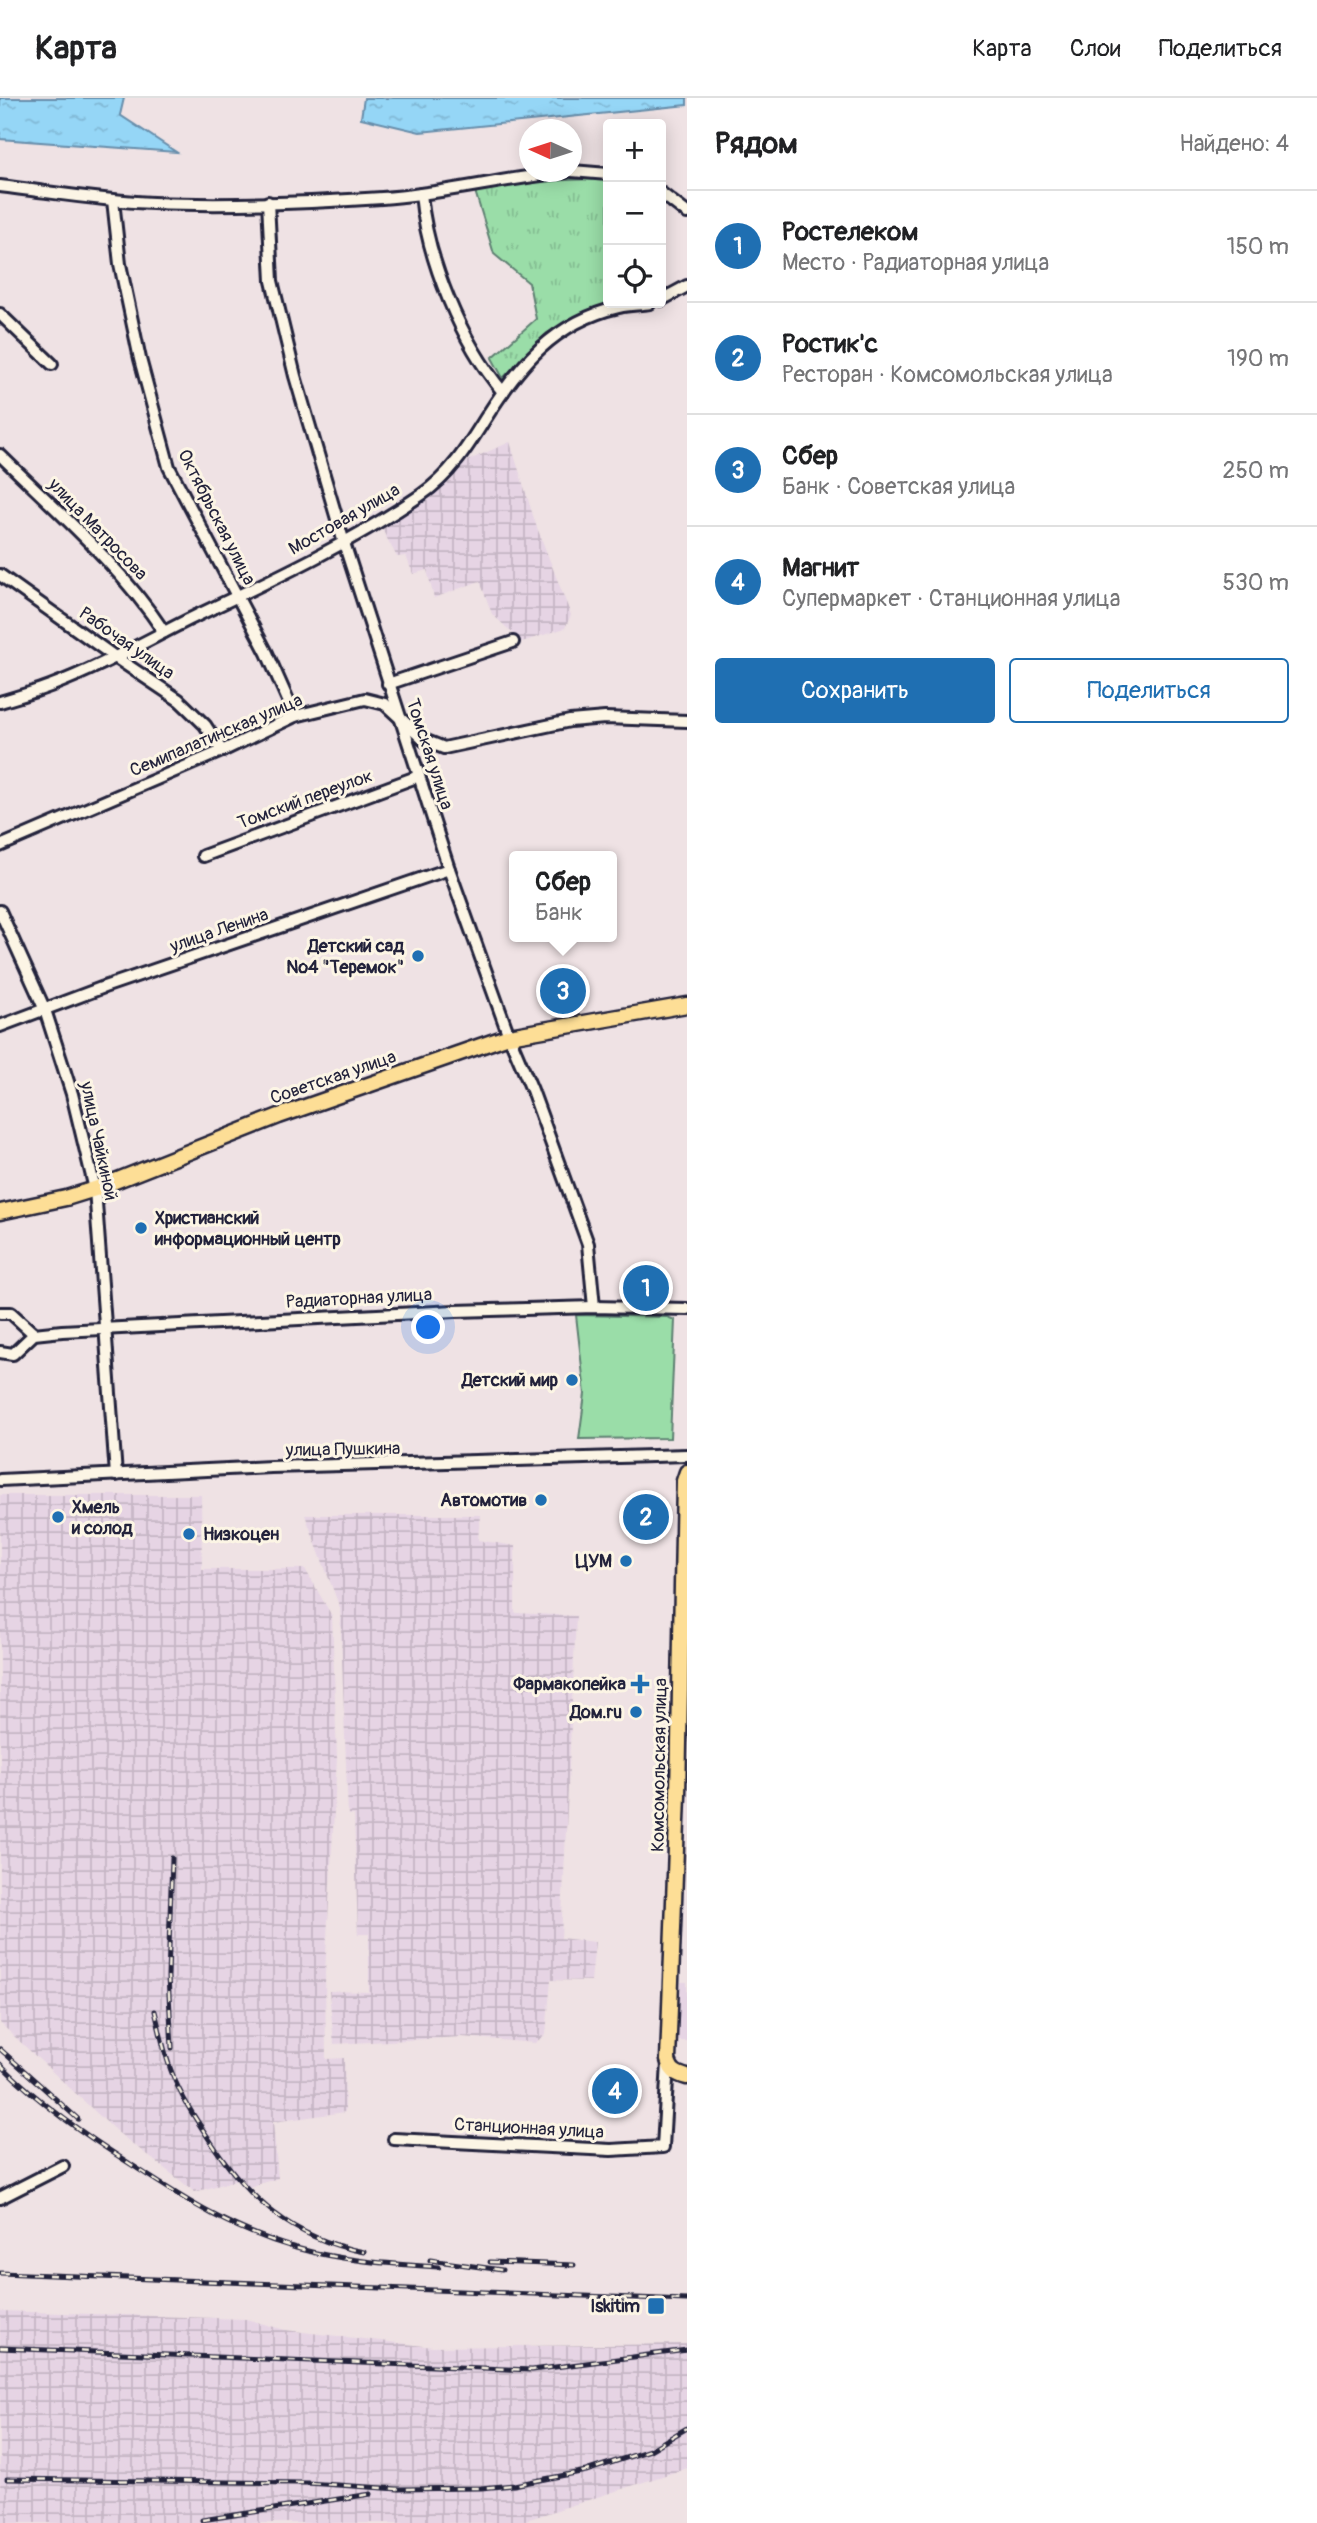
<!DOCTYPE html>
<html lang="ru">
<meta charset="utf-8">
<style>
:root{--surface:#fff;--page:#f2f2f2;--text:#202124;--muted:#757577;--line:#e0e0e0;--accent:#1f6fb2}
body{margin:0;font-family:Pangolin,sans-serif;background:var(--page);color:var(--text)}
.controls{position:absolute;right:21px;top:21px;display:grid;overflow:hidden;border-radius:7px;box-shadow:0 4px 18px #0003}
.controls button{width:63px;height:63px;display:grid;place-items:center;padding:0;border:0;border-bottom:2px solid var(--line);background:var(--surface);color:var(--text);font:35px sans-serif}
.compass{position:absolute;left:519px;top:21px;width:63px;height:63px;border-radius:50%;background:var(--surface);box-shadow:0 4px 18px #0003;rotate:273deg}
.you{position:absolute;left:429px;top:1230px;width:24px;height:24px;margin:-18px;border:5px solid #fff;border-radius:50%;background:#1a73e8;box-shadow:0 0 0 10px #1a73e833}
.badge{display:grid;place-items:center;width:46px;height:46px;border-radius:50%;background:var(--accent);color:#fff;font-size:23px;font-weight:700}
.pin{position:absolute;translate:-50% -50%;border:4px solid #fff;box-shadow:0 2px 7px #0006}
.popup{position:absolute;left:509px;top:753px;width:108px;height:91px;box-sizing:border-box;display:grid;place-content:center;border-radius:7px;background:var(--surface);filter:drop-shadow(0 2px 5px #0005);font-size:23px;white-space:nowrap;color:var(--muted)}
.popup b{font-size:26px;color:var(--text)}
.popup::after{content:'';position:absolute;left:50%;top:100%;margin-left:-14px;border:14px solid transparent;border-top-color:var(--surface)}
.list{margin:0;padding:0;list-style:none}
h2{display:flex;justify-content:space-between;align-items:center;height:91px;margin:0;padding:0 28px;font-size:30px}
h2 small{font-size:23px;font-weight:400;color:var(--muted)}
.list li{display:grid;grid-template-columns:46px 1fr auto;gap:21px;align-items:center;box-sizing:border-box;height:112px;padding:0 28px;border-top:2px solid var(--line)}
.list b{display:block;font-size:26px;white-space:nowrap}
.list p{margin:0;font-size:23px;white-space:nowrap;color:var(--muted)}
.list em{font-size:23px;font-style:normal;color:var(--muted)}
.actions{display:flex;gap:14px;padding:21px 28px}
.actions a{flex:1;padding:16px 0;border:2px solid var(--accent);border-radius:7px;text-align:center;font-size:24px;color:var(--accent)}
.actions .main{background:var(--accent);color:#fff}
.icon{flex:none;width:38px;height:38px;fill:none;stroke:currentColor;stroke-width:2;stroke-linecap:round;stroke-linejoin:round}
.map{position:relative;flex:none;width:687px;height:2425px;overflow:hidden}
header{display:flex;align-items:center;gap:42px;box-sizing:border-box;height:98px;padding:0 35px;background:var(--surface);border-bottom:2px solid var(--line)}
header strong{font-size:33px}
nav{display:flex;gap:38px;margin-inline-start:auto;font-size:24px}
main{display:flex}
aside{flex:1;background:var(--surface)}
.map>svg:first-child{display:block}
.built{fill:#e6d4e4}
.industrial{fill:url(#industrial-grid)}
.grass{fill:url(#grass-tufts);stroke:#5e8072;stroke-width:2}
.park{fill:#9adda8;stroke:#5e8072;stroke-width:2}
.water{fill:url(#water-ripples);stroke:#678eab;stroke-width:2}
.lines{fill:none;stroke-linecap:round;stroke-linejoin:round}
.minor-casing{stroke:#22223b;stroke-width:16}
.major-casing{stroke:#22223b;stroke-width:19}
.minor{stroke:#fcf5e5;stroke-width:10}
.major{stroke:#fdde96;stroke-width:14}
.rail-casing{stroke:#22223b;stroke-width:5}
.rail{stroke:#fcf5e5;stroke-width:2.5;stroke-dasharray:8;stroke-linecap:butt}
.poi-dot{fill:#1f6fb2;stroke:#fcf5e5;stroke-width:2.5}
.labels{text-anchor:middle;stroke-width:6;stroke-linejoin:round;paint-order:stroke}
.street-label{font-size:18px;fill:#22223b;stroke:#fcf5e5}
.poi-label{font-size:18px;font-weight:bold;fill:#22223b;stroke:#fcf5e5;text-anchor:end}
</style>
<header>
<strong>Карта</strong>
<nav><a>Карта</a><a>Слои</a><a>Поделиться</a></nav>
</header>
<main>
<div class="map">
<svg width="687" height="2425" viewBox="0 0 687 2425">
<defs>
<pattern id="industrial-grid" width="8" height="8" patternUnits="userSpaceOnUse" patternTransform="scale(1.75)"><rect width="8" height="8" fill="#e6d4e4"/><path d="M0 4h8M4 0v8" fill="none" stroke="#c5b6c4"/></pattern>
<pattern id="grass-tufts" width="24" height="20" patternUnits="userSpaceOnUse" patternTransform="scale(1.75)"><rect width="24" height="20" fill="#9adda8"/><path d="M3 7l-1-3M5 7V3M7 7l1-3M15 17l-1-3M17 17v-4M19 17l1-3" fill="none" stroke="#84bd92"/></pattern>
<pattern id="water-ripples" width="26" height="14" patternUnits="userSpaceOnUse" patternTransform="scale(1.75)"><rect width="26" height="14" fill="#95d6f6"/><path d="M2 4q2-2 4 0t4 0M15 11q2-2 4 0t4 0" fill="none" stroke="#80b7d4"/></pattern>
</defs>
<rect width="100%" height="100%" fill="#efe2e4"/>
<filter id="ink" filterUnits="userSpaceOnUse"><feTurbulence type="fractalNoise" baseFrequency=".0143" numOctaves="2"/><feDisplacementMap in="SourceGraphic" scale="14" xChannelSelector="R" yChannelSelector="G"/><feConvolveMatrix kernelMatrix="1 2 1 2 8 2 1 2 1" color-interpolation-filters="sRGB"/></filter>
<g filter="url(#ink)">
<path class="built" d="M681 1884H687V1943H676Z"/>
<g class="industrial">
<path d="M510 344 536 427 571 517 565 530 522 544 492 516 480 483 434 500 427 472 413 476 406 458 397 459 383 433 387 423 444 386 469 362Z"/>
<path d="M0 1397H201L202 1471H305L332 1518 337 1660 325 1875 326 1961 344 1960 345 2014 273 2024 278 2080 246 2090 237 2082 195 2094 116 2033 0 1925Z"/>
<path d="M305 1417H480L478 1442 515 1448V1515L576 1518 561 1840 595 1844 591 1883 551 1882 546 1936 535 1945 462 1939 334 1946 329 1893 369 1894V1836H358L354 1717H348L340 1510Z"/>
<path d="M0 2213 246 2221 285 2232 433 2249 687 2246V2370L517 2425H0Z"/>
</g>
<path class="grass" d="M593 81 608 82V205H613L597 209 547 235 503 280 492 260 536 221 529 185 494 156 475 93 541 83Z"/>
<path class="park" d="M576 1217 667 1219 675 1222 670 1340 579 1341 585 1296Z"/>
<g class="water">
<path d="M0 0H124L120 17 176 54 0 41Z"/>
<path d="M364 0H687V7L420 34 361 20Z"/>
</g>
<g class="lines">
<defs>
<g id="minor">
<path d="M572 73 608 76"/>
<path d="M0 88C51 94 102 103 153 105 229 108 306 105 382 100 444 96 504 80 566 74"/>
<path d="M661 95 687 115"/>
<path d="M421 96C427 162 461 244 503 294"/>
<path d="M113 102 120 166 140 261 169 369 267 555 295 618"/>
<path d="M268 104 272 183 295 278 344 445 449 771 509 938 532 992 588 1146 594 1209"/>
<path d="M661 202 687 188"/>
<path d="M0 216 52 266"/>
<path d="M0 357C57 413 120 467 164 534"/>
<path d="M0 477 115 559 179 602 205 627 222 653"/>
<path d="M388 586 513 544"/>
<path d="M0 604C17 599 34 594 50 588 101 569 149 541 198 517 274 481 351 445 421 397 450 377 467 350 485 321 519 267 554 224 619 209 629 206 640 207 650 205"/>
<path d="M0 748 222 653 295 618 365 601 385 606 424 642 444 650 570 623 605 620 687 623"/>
<path d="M203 758 419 678"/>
<path d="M0 813 45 912 72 996 95 1091 116 1377"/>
<path d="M0 928 104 889 449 771"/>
<path d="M0 1215H11L34 1236"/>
<path d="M0 1254 13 1256 34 1236 62 1233 455 1213 594 1209 687 1211"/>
<path d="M0 1382 271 1369 687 1357"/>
<path d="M394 2041 611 2052 663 2049 668 1965"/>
<path d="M0 2100 63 2068"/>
</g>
<g id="major">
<path d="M0 1114 66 1100 95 1091 279 1018 509 938 687 907"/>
<path d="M687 1374 684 1383 678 1697 668 1962C671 1973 676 1976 687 1979"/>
</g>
</defs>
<use href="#minor" class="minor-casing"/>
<use href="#major" class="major-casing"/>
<use href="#minor" class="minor"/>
<use href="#major" class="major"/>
<defs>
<g id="rail">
<path d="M155 1913C160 1933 164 1955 172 1975 181 1999 195 2020 209 2041 248 2101 291 2140 364 2154"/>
<path d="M172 1950 168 1879 172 1760"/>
<path d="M0 1951 78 2021"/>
<path d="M0 1966C41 2007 87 2038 135 2069 190 2105 233 2132 296 2150 342 2163 391 2166 439 2169"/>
<path d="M430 2162 502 2172"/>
<path d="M490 2164 574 2167"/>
<path d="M0 2175 687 2202"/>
<path d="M0 2250 532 2272 687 2252"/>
<path d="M7 2381 307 2385 399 2391 481 2390 514 2387 586 2373 650 2352 687 2330"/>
<path d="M202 2422 371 2396"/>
</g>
</defs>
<use href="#rail" class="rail-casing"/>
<use href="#rail" class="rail"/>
</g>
</g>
<g class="poi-dot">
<circle cx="418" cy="858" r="7"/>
<circle cx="141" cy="1130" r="7"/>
<circle cx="572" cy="1282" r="7"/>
<circle cx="541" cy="1402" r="7"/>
<circle cx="58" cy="1419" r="7"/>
<circle cx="189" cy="1436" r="7"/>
<circle cx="626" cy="1463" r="7"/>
<path d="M636.5 1575.5h7v7h7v7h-7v7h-7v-7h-7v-7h7z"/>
<circle cx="636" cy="1614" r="7"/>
<rect x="647" y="2199" width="18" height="18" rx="3.5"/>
</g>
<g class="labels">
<g class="street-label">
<text transform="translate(217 419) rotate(63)" y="6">Октябрьская улица</text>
<text transform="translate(344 421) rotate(-30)" y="6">Мостовая улица</text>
<text transform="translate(98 431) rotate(46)" y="6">улица Матросова</text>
<text transform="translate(127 545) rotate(35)" y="6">Рабочая улица</text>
<text transform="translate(216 637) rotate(-23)" y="6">Семипалатинская улица</text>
<text transform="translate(430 656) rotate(72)" y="6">Томская улица</text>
<text transform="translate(305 701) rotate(-20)" y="6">Томский переулок</text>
<text transform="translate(219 832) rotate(-19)" y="6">улица Ленина</text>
<text transform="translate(333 979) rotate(-19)" y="6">Советская улица</text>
<text transform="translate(99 1043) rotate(78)" y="6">улица Чайкиной</text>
<text transform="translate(359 1200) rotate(-3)" y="6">Радиаторная улица</text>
<text transform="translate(343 1351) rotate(-1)" y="6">улица Пушкина</text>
<text transform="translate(659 1667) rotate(-89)" y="6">Комсомольская улица</text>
<text transform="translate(529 2030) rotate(3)" y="6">Станционная улица</text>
</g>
<g class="poi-label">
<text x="404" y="854">Детский сад<tspan x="404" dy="21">№4 "Теремок"</tspan></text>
<text x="155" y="1126" text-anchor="start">Христианский<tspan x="155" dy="21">информационный центр</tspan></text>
<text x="558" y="1288">Детский мир</text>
<text x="527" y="1408">Автомотив</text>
<text x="72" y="1415" text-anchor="start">Хмель<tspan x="72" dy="21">и солод</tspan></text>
<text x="203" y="1442" text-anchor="start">Низкоцен</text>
<text x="612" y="1469">ЦУМ</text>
<text x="626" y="1592">Фармакопейка</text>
<text x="622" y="1620">Дом.ru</text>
<text x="640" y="2214">Iskitim</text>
</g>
</g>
</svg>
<div class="controls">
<button>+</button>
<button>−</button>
<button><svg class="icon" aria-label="locate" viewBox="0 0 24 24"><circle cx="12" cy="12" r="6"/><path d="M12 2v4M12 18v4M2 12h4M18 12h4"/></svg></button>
</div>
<svg class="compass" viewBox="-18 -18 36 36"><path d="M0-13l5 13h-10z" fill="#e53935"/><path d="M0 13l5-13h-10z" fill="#757577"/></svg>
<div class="you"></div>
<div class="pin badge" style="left:646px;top:1190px">1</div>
<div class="pin badge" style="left:646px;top:1419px">2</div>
<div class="pin badge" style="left:563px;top:893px">3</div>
<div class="popup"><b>Сбер</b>Банк</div>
<div class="pin badge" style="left:615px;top:1993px">4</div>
</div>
<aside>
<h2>Рядом<small>Найдено: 4</small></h2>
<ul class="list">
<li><span class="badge">1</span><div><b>Ростелеком</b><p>Место · Радиаторная улица</p></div><em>150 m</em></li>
<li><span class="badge">2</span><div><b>Ростик'с</b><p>Ресторан · Комсомольская улица</p></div><em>190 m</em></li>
<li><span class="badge">3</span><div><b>Сбер</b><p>Банк · Советская улица</p></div><em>250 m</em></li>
<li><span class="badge">4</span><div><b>Магнит</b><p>Супермаркет · Станционная улица</p></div><em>530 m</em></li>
</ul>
<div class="actions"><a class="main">Сохранить</a><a>Поделиться</a></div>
</aside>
</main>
